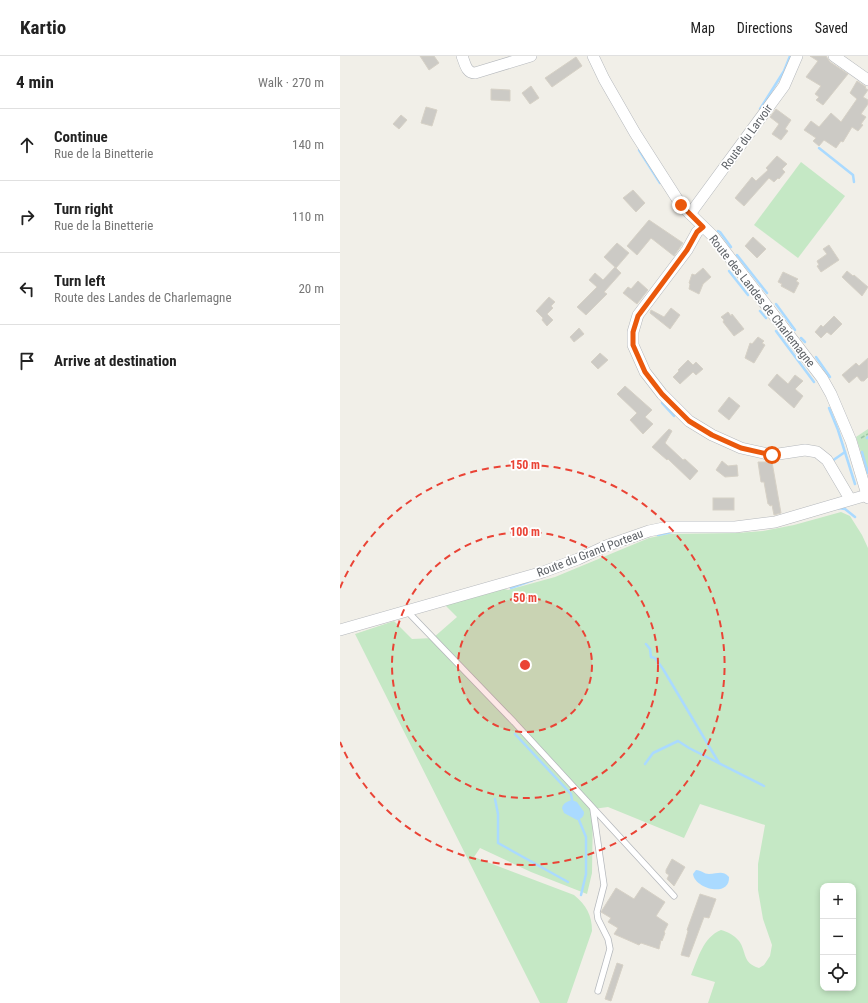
<!DOCTYPE html>
<meta charset="utf-8">
<style>
:root{--surface:#fff;--page:#f2f2f2;--text:#222;--muted:#767676;--line:#e0e0e0}
body{margin:0;font-family:"Roboto Condensed",sans-serif;background:var(--page);color:var(--text)}
.controls{position:absolute;right:12px;bottom:12px;display:grid;overflow:hidden;border-radius:8px;box-shadow:0 2px 6px #0003}
.controls button{width:36px;height:36px;display:grid;place-items:center;padding:0;border:0;border-bottom:1px solid var(--line);background:var(--surface);color:var(--text);font:20px sans-serif}
.stop{position:absolute;width:12px;height:12px;margin:-9px;border:3px solid #ea580c;border-radius:50%;background:#fff}
.stop.end{background:#ea580c;border-color:#fff;box-shadow:0 1px 4px #0008}
.list{margin:0;padding:0;list-style:none}
h2{display:flex;justify-content:space-between;align-items:center;height:52px;margin:0;padding:0 16px;font-size:17px}
h2 small{font-size:13px;font-weight:400;color:var(--muted)}
.list li{display:grid;grid-template-columns:26px 1fr auto;gap:12px;align-items:center;box-sizing:border-box;height:72px;padding:0 16px;border-top:1px solid var(--line)}
.list b{display:block;font-size:15px;white-space:nowrap}
.list p{margin:0;font-size:13px;white-space:nowrap;color:var(--muted)}
.list em{font-size:13px;font-style:normal;color:var(--muted)}
.icon{flex:none;width:22px;height:22px;fill:none;stroke:currentColor;stroke-width:2;stroke-linecap:round;stroke-linejoin:round}
.map{position:relative;flex:none;width:528px;height:947px;overflow:hidden}
header{display:flex;align-items:center;gap:24px;box-sizing:border-box;height:56px;padding:0 20px;background:var(--surface);border-bottom:1px solid var(--line)}
header strong{font-size:19px}
nav{display:flex;gap:22px;margin-inline-start:auto;font-size:14px}
main{display:flex}
aside{flex:1;background:var(--surface)}
.map>svg:first-child{display:block}
.green{fill:#c5e8c5;fill-rule:evenodd}
.water{fill:#aadaff}
.lines{fill:none;stroke-linecap:round;stroke-linejoin:round}
.stream{stroke:#aadaff;stroke-width:2.5}
.building{fill:#cccac5;stroke:#d6d1c6}
.lane-casing{stroke:#b5b8bc;stroke-width:7}
.street-casing{stroke:#b5b8bc;stroke-width:12}
.path{stroke:#9cc7a9;stroke-width:1.5;stroke-dasharray:4 2;stroke-linecap:butt}
.lane{stroke:#fff;stroke-width:5.5}
.street{stroke:#fff;stroke-width:11}
.route{stroke:#ea580c;stroke-width:5}
.ring{fill:none;stroke:#ea4335;stroke-width:2;stroke-dasharray:7 5}
.labels{text-anchor:middle;stroke-width:3.5;stroke-linejoin:round;paint-order:stroke}
.street-label{font-size:12px;fill:#5f6368;stroke:#fff}
.centre{fill:#ea4335;stroke:#fff;stroke-width:2}
.ring-label{font-size:12px;text-anchor:middle;font-weight:bold;fill:#ea4335;stroke:#fff;stroke-width:3.5;stroke-linejoin:round;paint-order:stroke}
</style>
<header>
<strong>Kartio</strong>
<nav><a>Map</a><a>Directions</a><a>Saved</a></nav>
</header>
<main>
<aside>
<h2>4 min<small>Walk · 270 m</small></h2>
<ul class="list">
<li><svg class="icon" aria-label="ahead" viewBox="0 0 24 24"><path d="M12 20V5M6 11l6-6 6 6"/></svg><div><b>Continue</b><p>Rue de la Binetterie</p></div><em>140 m</em></li>
<li><svg class="icon" aria-label="right" viewBox="0 0 24 24"><path d="M7 20v-9h11M14 6l5 5-5 5"/></svg><div><b>Turn right</b><p>Rue de la Binetterie</p></div><em>110 m</em></li>
<li><svg class="icon" aria-label="left" viewBox="0 0 24 24"><path d="M17 20v-9H6M10 6l-5 5 5 5"/></svg><div><b>Turn left</b><p>Route des Landes de Charlemagne</p></div><em>20 m</em></li>
<li><svg class="icon" aria-label="arrive" viewBox="0 0 24 24"><path d="M6 21V4h12l-3 4 3 4H6"/></svg><div><b>Arrive at destination</b></div></li>
</ul>
</aside>
<div class="map">
<svg width="528" height="947" viewBox="0 0 528 947">
<rect width="100%" height="100%" fill="#f1efe8"/>
<g class="green">
<path d="M461 106 505 140 458 202 414 169Z"/>
<path d="M528 373V418L516 381Z"/>
<path d="M501 456 510 460 522 479 528 492V947H368L375 926 351 919C358 903 363 881 381 874 388 876 394 879 399 885 407 896 402 907 419 912L424 909 430 900 432 889 423 863 418 834V808L425 769 360 748 344 782 268 751 253 753 252 817 247 838 191 816 140 792 134 801 234 839C246 849 252 859 252 875L227 947H200L15 578 54 565 72 583 93 582 117 561 101 545 159 531 168 534 215 521 309 482 329 478 397 477 423 475 454 469ZM483 830H513V932H483Z"/>
</g>
<g class="water">
<path d="M232 744 237 746 244 756C244 761 241 763 237 764L224 757 222 752C223 747 228 745 232 744Z"/>
<path d="M356 814C361 814 364 818 369 818 378 818 382 814 389 821 390 842 355 833 353 818Z"/>
</g>
<g class="lines">
<g class="stream">
<path d="M420 53 444 15 450 0"/>
<path d="M479 92 513 119 514 126"/>
<path d="M299 94 320 127"/>
<path d="M378 175 380 176 391 191"/>
<path d="M397 199 427 237"/>
<path d="M389 215 408 239"/>
<path d="M436 248 455 274"/>
<path d="M420 255 426 262"/>
<path d="M436 275 474 326"/>
<path d="M461 282 465 286"/>
<path d="M476 301 490 321"/>
<path d="M322 347 334 360"/>
<path d="M489 352 498 374 515 428"/>
<path d="M527 382 528 381"/>
<path d="M522 396 528 417"/>
<path d="M492 405 505 396"/>
<path d="M498 452 505 453 515 461"/>
<path d="M318 479 332 476"/>
<path d="M171 532 193 524"/>
<path d="M306 588 310 593 311 601 315 602 323 613 379 707"/>
<path d="M175 678 231 738 232 744"/>
<path d="M305 708 313 697 338 685 349 692 424 730"/>
<path d="M155 743 158 758V787L228 826"/>
<path d="M239 764 246 781V818L241 839"/>
</g>
</g>
<g class="building">
<path d="M80 0H94L99 7 89 14Z"/>
<path d="M470 0H486L490 6 508 18 483 49 476 44 479 41 475 38 481 30 466 21 478 5Z"/>
<path d="M236 1 242 10 212 31 205 22Z"/>
<path d="M517 25 526 31 525 32 528 34 523 41 528 44V48L521 58 526 61 521 68 523 69 518 75 512 71 503 86 501 85 496 92 484 84 479 90 473 85 476 82 464 74 471 65 479 71 491 57 501 66 517 43 510 37Z"/>
<path d="M191 30 199 42 190 48 182 37Z"/>
<path d="M151 33 170 34V45L151 44Z"/>
<path d="M86 51 97 54 92 70 81 67Z"/>
<path d="M436 53 451 64 445 73 448 75 441 84 432 78 439 68 430 61Z"/>
<path d="M61 59 67 64 59 73 53 68Z"/>
<path d="M437 100 447 108 442 113 445 116 439 123 438 122 434 126 429 122 404 150 395 142 412 121 416 125 428 114 426 112Z"/>
<path d="M293 134 305 147 296 156 283 142Z"/>
<path d="M309 164 343 187 334 200 311 182 297 199 287 190Z"/>
<path d="M413 181 426 193 417 202 405 190Z"/>
<path d="M277 187 289 197 276 212 264 201Z"/>
<path d="M489 189 499 204 481 216 477 210 479 209 477 205 487 198 483 193Z"/>
<path d="M275 211 281 217 264 236 267 238 246 259 237 251 257 231 249 224 255 217 263 224Z"/>
<path d="M363 212 371 221 363 228 359 238 349 233 350 228 349 227 352 218 355 219Z"/>
<path d="M507 215 513 220 514 219 528 231 522 240 502 221Z"/>
<path d="M443 216 458 223 456 225 459 227 454 237 441 230 442 228 438 226Z"/>
<path d="M298 225 308 234 297 248 283 237 288 231 291 233Z"/>
<path d="M209 241 215 246 211 250 213 252 207 258 213 264 207 270 202 264 203 262 196 255Z"/>
<path d="M331 252 340 259 330 273 310 257 311 254 324 261Z"/>
<path d="M388 256 391 260 392 258 404 273 394 280 383 266 384 264 381 261Z"/>
<path d="M494 260 502 268 491 279 487 276 481 282 475 276 481 269 483 271Z"/>
<path d="M239 272 244 278 234 286 230 281Z"/>
<path d="M418 281 424 285 422 287 425 289 414 307 405 302 410 287 412 288Z"/>
<path d="M260 297 268 304 258 313 251 306Z"/>
<path d="M528 302V321L524 325H521L517 320 509 327 502 319 516 307 519 310Z"/>
<path d="M348 304 353 309 356 306 363 313 356 319 353 316 340 328 333 321 339 315 338 314Z"/>
<path d="M437 318 448 328 455 319 463 325 455 333 463 340 454 352 428 329Z"/>
<path d="M285 330 312 354 305 361 313 368 303 378 290 364 297 357 277 338Z"/>
<path d="M389 341 400 350 389 364 378 355Z"/>
<path d="M329 373 332 375 325 387 343 404 345 403 358 415 350 424 328 403 327 404 312 391Z"/>
<path d="M382 405 388 410 397 409 398 420 385 421 376 414Z"/>
<path d="M418 406H432L441 457 434 459 432 449 430 450 429 448H428L424 426H421Z"/>
<rect x="373" y="442" width="21" height="12"/>
<path d="M332 803 345 811 334 830 327 823 329 819 326 817V814Z"/>
<path d="M302 831 325 846 316 860 328 868 324 876 325 877 322 885 321 884 319 893 301 887 299 889 274 878 278 872 268 866 271 862 261 856 276 832 294 843Z"/>
<path d="M360 838 376 843 369 862 364 861 349 901 341 899 348 875 347 874Z"/>
<path d="M277 907 283 909 271 945 265 943Z"/>
</g>
<g class="lines">
<defs>
<g id="lane">
<path d="M67 555 174 666 334 840"/>
<path d="M253 753 264 829 257 856 258 863 268 883 270 893 258 935"/>
</g>
<g id="street">
<path d="M122 0C125 7 126 17 135 17L191 0"/>
<path d="M253 0 264 23 295 77 341 149 374 181 482 322 491 338 511 385 528 442"/>
<path d="M494 0 528 24"/>
<path d="M350 158 444 30 457 0"/>
<path d="M363 171 357 176 347 194 298 259 293 276V289L305 316 322 338 349 365 372 379 401 392 432 399 465 394 477 396 487 404 510 443"/>
<path d="M0 574 203 516 238 503 266 490 309 475 328 471H395L435 466 527 439"/>
</g>
</defs>
<use href="#lane" class="lane-casing"/>
<use href="#street" class="street-casing"/>
<path class="path" d="M521 382 528 378"/>
<use href="#lane" class="lane"/>
<use href="#street" class="street"/>
</g>
<g class="lines">
<path class="route" d="M341 149 363 171 357 176 347 194 298 260 293 276V289L305 316 322 338 349 365 372 379 401 392 432 399"/>
</g>
<circle cx="185" cy="609" r="67" fill="#ea4335" fill-opacity=".12"/>
<g class="ring">
<circle cx="185" cy="609" r="67"/>
<circle cx="185" cy="609" r="133"/>
<path d="M0 532A200 200 0 1 1 0 686"/>
</g>
<g class="labels">
<g class="street-label">
<text transform="translate(407 81) rotate(-54)" y="4">Route du Larvoir</text>
<text transform="translate(422 245) rotate(52)" y="4">Route des Landes de Charlemagne</text>
<text transform="translate(250 497) rotate(-21)" y="4">Route du Grand Porteau</text>
</g>
</g>
<circle cx="185" cy="609" r="6" class="centre"/>
<g class="ring-label">
<text x="185" y="413">150 m</text>
<text x="185" y="480">100 m</text>
<text x="185" y="546">50 m</text>
</g>
</svg>
<div class="controls">
<button>+</button>
<button>−</button>
<button><svg class="icon" aria-label="locate" viewBox="0 0 24 24"><circle cx="12" cy="12" r="6"/><path d="M12 2v4M12 18v4M2 12h4M18 12h4"/></svg></button>
</div>
<div class="stop" style="left:432px;top:399px"></div>
<div class="stop end" style="left:341px;top:149px"></div>
</div>
</main>
